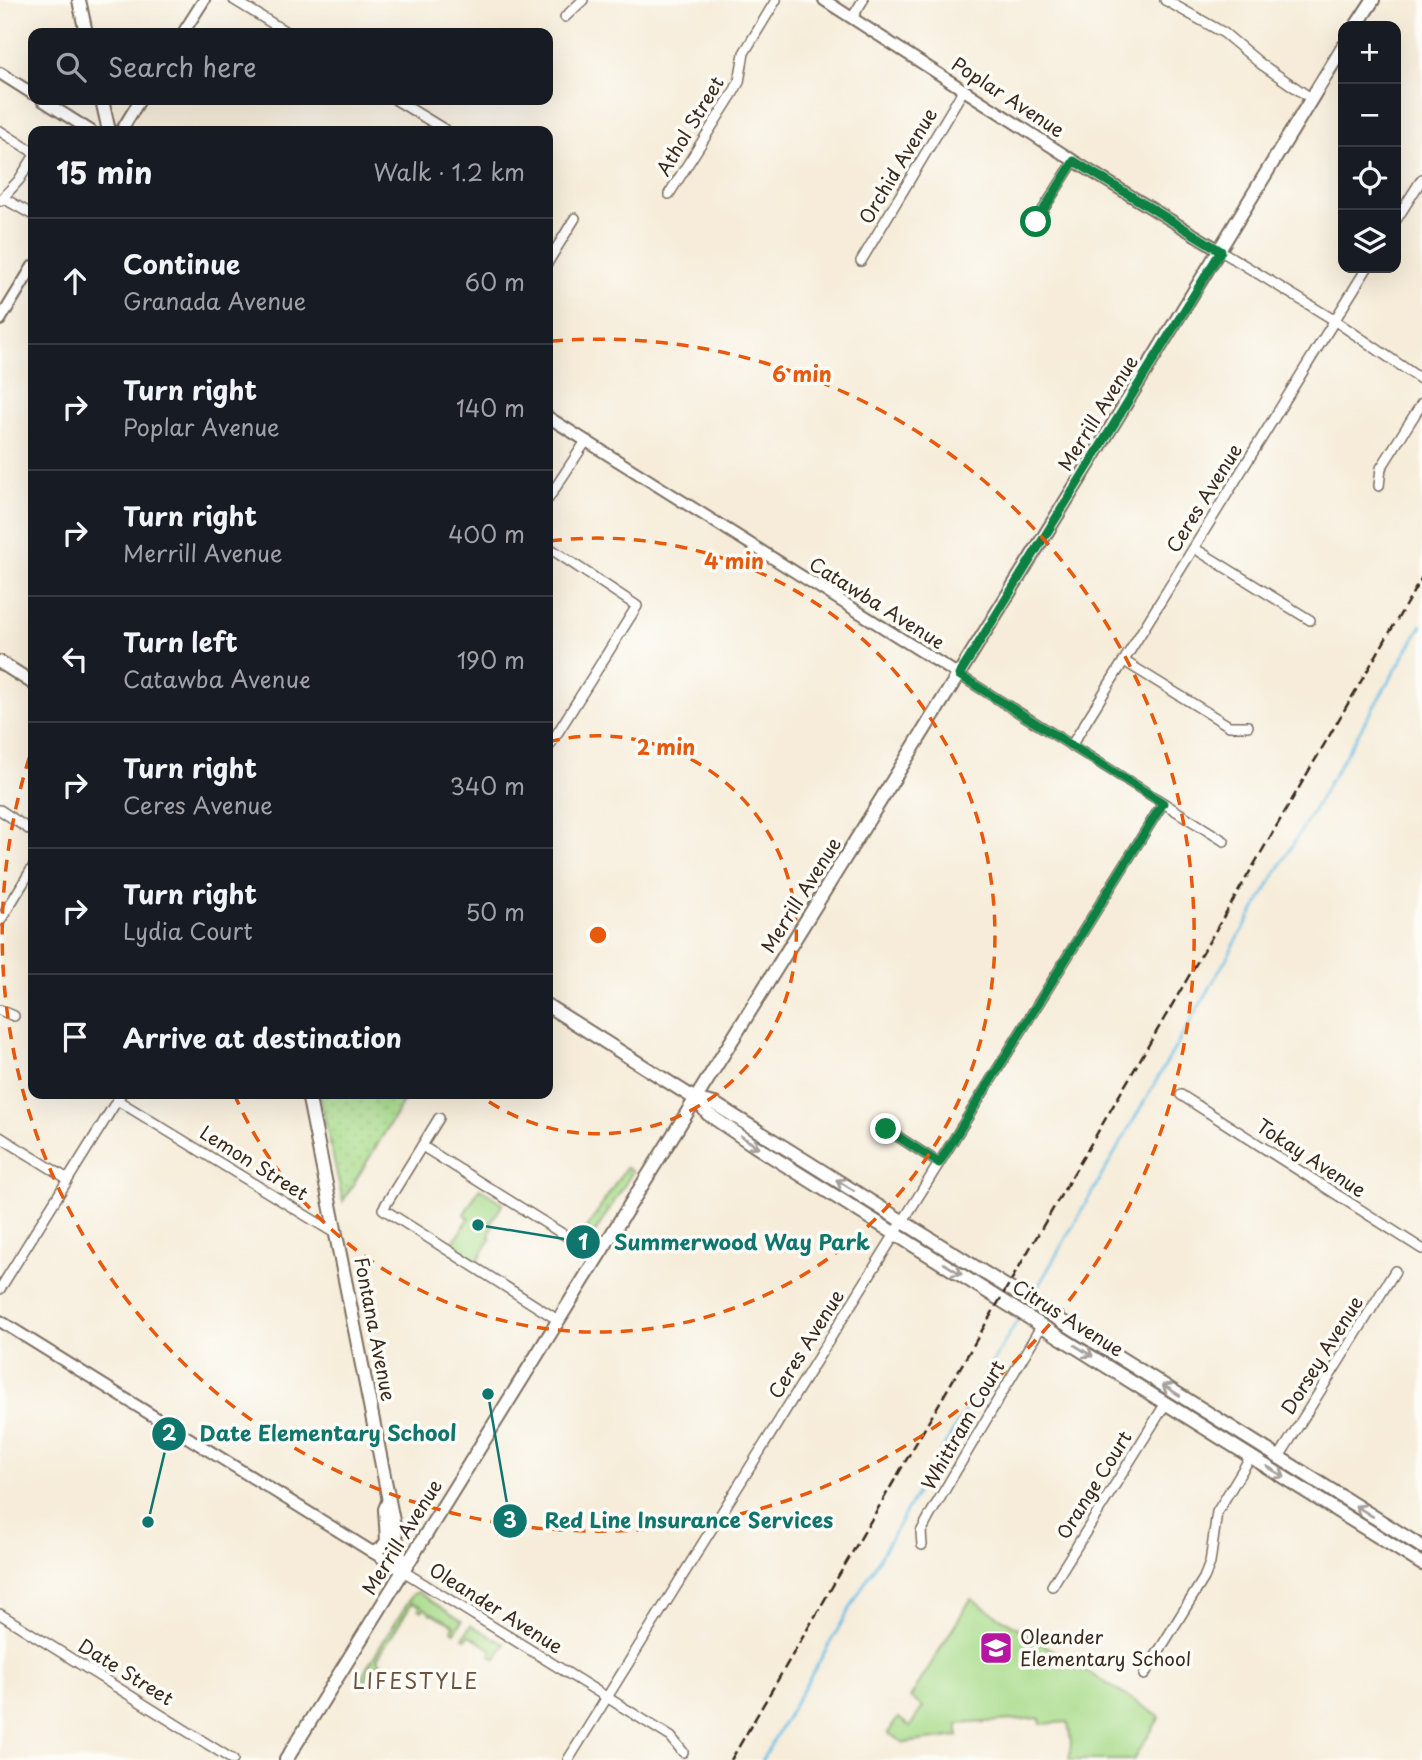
<!DOCTYPE html>
<meta charset="utf-8">
<style>
:root{--surface:#171b24;--page:#242831;--text:#f1f3f6;--muted:#9ea1a6;--line:#363941}
body{margin:0;font-family:"Playpen Sans",sans-serif;background:var(--page);color:var(--text)}
.controls{position:absolute;right:21px;top:21px;display:grid;overflow:hidden;border-radius:14px;box-shadow:0 7px 28px #0002}
.controls button{width:63px;height:63px;display:grid;place-items:center;padding:0;border:0;border-bottom:2px solid var(--line);background:var(--surface);color:var(--text);font:35px sans-serif}
.stop{position:absolute;width:21px;height:21px;margin:-16px;border:5px solid #0b8043;border-radius:50%;background:#fff}
.stop.end{background:#0b8043;border-color:#fff;box-shadow:0 2px 7px #0008}
.list{margin:0;padding:0;list-style:none}
h2{display:flex;justify-content:space-between;align-items:center;height:91px;margin:0;padding:0 28px;font-size:30px}
h2 small{font-size:23px;font-weight:400;color:var(--muted)}
.list li{display:grid;grid-template-columns:46px 1fr auto;gap:21px;align-items:center;box-sizing:border-box;height:126px;padding:0 28px;border-top:2px solid var(--line)}
.list b{display:block;font-size:26px;white-space:nowrap}
.list p{margin:0;font-size:23px;white-space:nowrap;color:var(--muted)}
.list em{font-size:23px;font-style:normal;color:var(--muted)}
.icon{flex:none;width:38px;height:38px;fill:none;stroke:currentColor;stroke-width:2;stroke-linecap:round;stroke-linejoin:round}
.map{position:relative;flex:none;width:1422px;height:1760px;overflow:hidden}
.search{position:absolute;background:var(--surface);box-shadow:0 7px 28px #0002;left:28px;top:28px;width:525px;height:77px;display:flex;align-items:center;gap:18px;box-sizing:border-box;padding:0 24px;border-radius:14px;color:var(--muted);font-size:26px}
.panel{position:absolute;background:var(--surface);box-shadow:0 7px 28px #0002;left:28px;top:126px;width:525px;height:973px;border-radius:14px}
.map>svg:first-child{display:block}
.grass{fill:url(#grass-dots);stroke:#728354;stroke-width:2}
.green{fill:#a9dc8b;stroke:#728354;stroke-width:2}
.lines{fill:none;stroke-linecap:round;stroke-linejoin:round}
.stream{stroke:#66bde3;stroke-width:2.5}
.minor-casing{stroke:#7c6e5f;stroke-width:12}
.tertiary-casing{stroke:#7c6e5f;stroke-width:14}
.secondary-casing{stroke:#7c6e5f;stroke-width:16}
.minor{stroke:#fff;stroke-width:9}
.tertiary{stroke:#fff;stroke-width:10}
.secondary{stroke:#fff;stroke-width:12}
.rail{stroke:#3b2a1e;stroke-width:2.5;stroke-dasharray:10 5;stroke-linecap:butt}
.oneway{stroke:#a79f9a}
.route{stroke:#0b8043;stroke-width:9}
.ring{fill:none;stroke:#e8590c;stroke-width:3.5;stroke-dasharray:12 9}
.labels{text-anchor:middle;stroke-width:7;stroke-linejoin:round;paint-order:stroke}
.street-label{font-size:19px;fill:#3b2a1e;stroke:#fdfcf7}
.poi-label{font-size:19px;fill:#3b2a1e;stroke:#fdfcf7;text-anchor:start}
.neighbourhood-label{font-size:21px;letter-spacing:2px;fill:#6e5240;stroke:#fdfcf7}
.centre{fill:#e8590c;stroke:#fdfcf7;stroke-width:3.5}
.ring-label{font-size:21px;text-anchor:middle;font-weight:bold;fill:#e8590c;stroke:#fdfcf7;stroke-width:7;stroke-linejoin:round;paint-order:stroke}
.leader{fill:none;stroke:#0f766e;stroke-width:2.5}
.callout-dot{fill:#0f766e;stroke:#fdfcf7;stroke-width:2.5}
.mark-label{font-size:21px;text-anchor:middle;font-weight:bold;fill:#fff}
.callout-label{font-size:21px;text-anchor:middle;font-weight:bold;fill:#0f766e;stroke:#fdfcf7;stroke-width:7;stroke-linejoin:round;paint-order:stroke}
</style>
<div class="map">
<svg width="1422" height="1760" viewBox="0 0 1422 1760">
<defs>
<pattern id="grass-dots" width="8" height="8" patternUnits="userSpaceOnUse" patternTransform="scale(1.75)"><rect width="8" height="8" fill="#a9dc8b"/><path d="M2 2h.1M6 6h.1" fill="none" stroke="#92bd78" stroke-width="1.8" stroke-linecap="round"/></pattern>
</defs>
<rect width="100%" height="100%" fill="#fdfcf7"/>
<filter id="ink" filterUnits="userSpaceOnUse"><feTurbulence type="fractalNoise" baseFrequency=".0143" numOctaves="2"/><feDisplacementMap in="SourceGraphic" scale="14" xChannelSelector="R" yChannelSelector="G"/><feConvolveMatrix kernelMatrix="1 2 1 2 8 2 1 2 1" color-interpolation-filters="sRGB"/></filter>
<filter id="wash" filterUnits="userSpaceOnUse"><feTurbulence type="fractalNoise" baseFrequency=".00686" numOctaves="4" result="noise"/><feDisplacementMap in="SourceGraphic" scale="28" xChannelSelector="R" yChannelSelector="G"/><feGaussianBlur stdDeviation="1.57" result="paint"/><feColorMatrix in="noise" values="0 0 0 0 0 0 0 0 0 0 0 0 0 0 0 0 0 1.4 0 .05"/><feComposite in="paint" operator="in"/></filter>
<g filter="url(#wash)">
<rect width="100%" height="100%" fill="#f6ecd9"/>
<g class="grass">
<path d="M319 1094H408L343 1201Z"/>
<path d="M626 1167 633 1171 588 1244 580 1239Z"/>
</g>
<g class="green">
<path d="M480 1188 503 1204 490 1224 493 1226 489 1236 491 1238 477 1262 452 1244 469 1218 464 1214Z"/>
<path d="M418 1592 462 1621 455 1632 452 1630 454 1625 432 1613 431 1614 425 1608 422 1611 419 1609 421 1606 412 1603 377 1659 382 1664 379 1668 374 1665 365 1680 370 1684 366 1688 358 1682 413 1594Z"/>
<path d="M971 1599 1160 1717 1133 1760H1069L1071 1742 1068 1722 1041 1724 1040 1718 958 1724V1736L904 1743 888 1733 898 1718 910 1726 923 1707 910 1698Z"/>
<path d="M471 1625 505 1644 496 1659 490 1655 492 1650 469 1635 466 1639 463 1638Z"/>
</g>
<g class="lines">
<g class="stream">
<path d="M1035 1292 1249 919 1422 625"/>
<path d="M939 1455 1017 1321"/>
<path d="M762 1760 917 1493"/>
</g>
</g>
</g>
<g filter="url(#ink)">
<g class="lines">
<defs>
<g id="minor">
<path d="M234 0 288 33"/>
<path d="M1165 0 1224 33 1261 64 1312 99"/>
<path d="M565 17 583 0"/>
<path d="M852 18 863 0"/>
<path d="M396 100 447 131"/>
<path d="M0 131 33 152"/>
<path d="M669 194 733 93 739 82 744 53 776 0"/>
<path d="M3 198 33 215"/>
<path d="M0 201 19 180 33 158"/>
<path d="M1396 220 1422 179"/>
<path d="M1036 221 1074 161"/>
<path d="M1221 251 1334 320 1422 380"/>
<path d="M861 261 964 89"/>
<path d="M548 262 575 218"/>
<path d="M1379 486 1381 468 1422 403"/>
<path d="M548 499 586 441"/>
<path d="M548 547 637 606 548 748"/>
<path d="M1194 548 1310 620"/>
<path d="M1124 661 1229 726H1248"/>
<path d="M959 675 1224 841"/>
<path d="M1071 746 1367 268"/>
<path d="M0 810 33 832"/>
<path d="M0 921 33 867"/>
<path d="M0 1010 14 1016"/>
<path d="M1181 1095 1422 1249"/>
<path d="M117 1100 336 1234"/>
<path d="M439 1118 383 1209 558 1320"/>
<path d="M886 1129 939 1163"/>
<path d="M0 1137 68 1179"/>
<path d="M422 1146 598 1256"/>
<path d="M0 1289 121 1094"/>
<path d="M1279 1457 1395 1271"/>
<path d="M922 1545 921 1532 930 1515 1042 1325"/>
<path d="M403 1571 671 1737 683 1752"/>
<path d="M1052 1586 1166 1403"/>
<path d="M0 1614 233 1760"/>
<path d="M1144 1675 1204 1578 1210 1563 1217 1512 1251 1456"/>
<path d="M568 1760 1163 803"/>
</g>
<g id="tertiary">
<path d="M824 0 1074 161 1221 251"/>
<path d="M183 33 204 0"/>
<path d="M0 73 33 94"/>
<path d="M42 100 91 131"/>
<path d="M121 131 140 100"/>
<path d="M0 320 33 266"/>
<path d="M548 417 959 675"/>
<path d="M0 1321 403 1571"/>
<path d="M372 1552 381 1548 386 1541 384 1509 389 1497"/>
</g>
<g id="secondary">
<path d="M79 0 86 33"/>
<path d="M1356 26 1373 0"/>
<path d="M102 100 109 131"/>
<path d="M0 662 33 683"/>
<path d="M548 1006 697 1100 708 1114 755 1146 1422 1564"/>
<path d="M308 1094 403 1571"/>
<path d="M697 1100 715 1104 1422 1547"/>
<path d="M286 1760 1087 467 1343 47"/>
</g>
</defs>
<use href="#minor" class="minor-casing"/>
<use href="#tertiary" class="tertiary-casing"/>
<use href="#secondary" class="secondary-casing"/>
<use href="#minor" class="minor"/>
<use href="#tertiary" class="tertiary"/>
<use href="#secondary" class="secondary"/>
<path class="rail" d="M731 1760 1422 577"/>
</g>
<defs><path id="oneway-shaft" d="M-6 0H5M1.5-3L5.5 0L1.5 3" fill="none" stroke-width="1.6" stroke-linecap="round" stroke-linejoin="round" transform="scale(1.75)"/></defs>
<g class="oneway">
<use href="#oneway-shaft" transform="translate(750 1142) rotate(33)"/>
<use href="#oneway-shaft" transform="translate(845 1185) rotate(-148)"/>
<use href="#oneway-shaft" transform="translate(953 1269) rotate(32)"/>
<use href="#oneway-shaft" transform="translate(1084 1351) rotate(32)"/>
<use href="#oneway-shaft" transform="translate(1171 1390) rotate(-148)"/>
<use href="#oneway-shaft" transform="translate(1276 1472) rotate(32)"/>
<use href="#oneway-shaft" transform="translate(1364 1511) rotate(-148)"/>
</g>
</g>
<g class="lines" filter="url(#ink)">
<path class="route" d="M886 1129 939 1163 1163 803 959 675 1221 251 1074 161 1036 222"/>
</g>
<g class="ring">
<path d="M548 742A199 199 0 1 1 478 1094"/>
<path d="M550 541A397 397 0 1 1 235 1096"/>
<path d="M551 341A596 596 0 1 1 33 746"/>
</g>
<defs>
<symbol id="school-square" viewBox="-11 -11 22 22"><rect x="-9" y="-9" width="18" height="18" rx="4" fill="#b5179e" stroke="#fdfcf7"/><path d="M0-5L7-2L0 1L-7-2ZM-4 1L0 2.5L4 1V4Q0 6-4 4Z" fill="#fff"/></symbol>
</defs>
<g fill-rule="evenodd">
<use href="#school-square" x="977" y="1629" width="38" height="38"/>
</g>
<g class="labels">
<g class="street-label">
<text transform="translate(1008 97) rotate(33)" y="7">Poplar Avenue</text>
<text transform="translate(690 126) rotate(-59)" y="7">Athol Street</text>
<text transform="translate(898 166) rotate(-59)" y="7">Orchid Avenue</text>
<text transform="translate(1098 413) rotate(-58)" y="7">Merrill Avenue</text>
<text transform="translate(1204 498) rotate(-58)" y="7">Ceres Avenue</text>
<text transform="translate(877 603) rotate(32)" y="7">Catawba Avenue</text>
<text transform="translate(801 895) rotate(-58)" y="7">Merrill Avenue</text>
<text transform="translate(1311 1158) rotate(33)" y="7">Tokay Avenue</text>
<text transform="translate(254 1163) rotate(32)" y="7">Lemon Street</text>
<text transform="translate(1068 1318) rotate(32)" y="7">Citrus Avenue</text>
<text transform="translate(375 1329) rotate(79)" y="7">Fontana Avenue</text>
<text transform="translate(806 1344) rotate(-58)" y="7">Ceres Avenue</text>
<text transform="translate(1322 1355) rotate(-58)" y="7">Dorsey Avenue</text>
<text transform="translate(963 1425) rotate(-60)" y="7">Whittram Court</text>
<text transform="translate(1094 1485) rotate(-58)" y="7">Orange Court</text>
<text transform="translate(402 1537) rotate(-58)" y="7">Merrill Avenue</text>
<text transform="translate(496 1608) rotate(32)" y="7">Oleander Avenue</text>
<text transform="translate(126 1672) rotate(32)" y="7">Date Street</text>
</g>
<g class="poi-label">
<text x="1020" y="1644">Oleander<tspan x="1020" dy="22">Elementary School</tspan></text>
</g>
<g class="neighbourhood-label">
<text x="416" y="1689">LIFESTYLE</text>
</g>
</g>
<circle cx="598" cy="935" r="10" class="centre"/>
<g class="ring-label">
<text x="802" y="382">6 min</text>
<text x="734" y="569">4 min</text>
<text x="666" y="755">2 min</text>
</g>
<path class="leader" d="M478 1225L583 1242M148 1522L169 1434M488 1394L510 1521"/>
<g class="callout-dot">
<circle cx="478" cy="1225" r="7"/>
<circle cx="148" cy="1522" r="7"/>
<circle cx="488" cy="1394" r="7"/>
<circle cx="583" cy="1242" r="18"/>
<circle cx="169" cy="1434" r="18"/>
<circle cx="510" cy="1521" r="18"/>
</g>
<g class="mark-label">
<text x="583" y="1250">1</text>
<text x="169" y="1441">2</text>
<text x="510" y="1528">3</text>
</g>
<g class="callout-label">
<text x="742" y="1250">Summerwood Way Park</text>
<text x="328" y="1441">Date Elementary School</text>
<text x="689" y="1528">Red Line Insurance Services</text>
</g>
</svg>
<div class="controls">
<button>+</button>
<button>−</button>
<button><svg class="icon" aria-label="locate" viewBox="0 0 24 24"><circle cx="12" cy="12" r="6"/><path d="M12 2v4M12 18v4M2 12h4M18 12h4"/></svg></button>
<button><svg class="icon" aria-label="layers" viewBox="0 0 24 24"><path d="M12 4l9 5-9 5-9-5zM3 14l9 5 9-5"/></svg></button>
</div>
<div class="stop" style="left:1036px;top:222px"></div>
<div class="stop end" style="left:886px;top:1129px"></div>
<div class="search"><svg class="icon" aria-label="search" viewBox="0 0 24 24"><circle cx="10" cy="10" r="6"/><path d="M15 15l6 6"/></svg>Search here</div>
<section class="panel">
<h2>15 min<small>Walk · 1.2 km</small></h2>
<ul class="list">
<li><svg class="icon" aria-label="ahead" viewBox="0 0 24 24"><path d="M12 20V5M6 11l6-6 6 6"/></svg><div><b>Continue</b><p>Granada Avenue</p></div><em>60 m</em></li>
<li><svg class="icon" aria-label="right" viewBox="0 0 24 24"><path d="M7 20v-9h11M14 6l5 5-5 5"/></svg><div><b>Turn right</b><p>Poplar Avenue</p></div><em>140 m</em></li>
<li><svg class="icon" aria-label="right" viewBox="0 0 24 24"><path d="M7 20v-9h11M14 6l5 5-5 5"/></svg><div><b>Turn right</b><p>Merrill Avenue</p></div><em>400 m</em></li>
<li><svg class="icon" aria-label="left" viewBox="0 0 24 24"><path d="M17 20v-9H6M10 6l-5 5 5 5"/></svg><div><b>Turn left</b><p>Catawba Avenue</p></div><em>190 m</em></li>
<li><svg class="icon" aria-label="right" viewBox="0 0 24 24"><path d="M7 20v-9h11M14 6l5 5-5 5"/></svg><div><b>Turn right</b><p>Ceres Avenue</p></div><em>340 m</em></li>
<li><svg class="icon" aria-label="right" viewBox="0 0 24 24"><path d="M7 20v-9h11M14 6l5 5-5 5"/></svg><div><b>Turn right</b><p>Lydia Court</p></div><em>50 m</em></li>
<li><svg class="icon" aria-label="arrive" viewBox="0 0 24 24"><path d="M6 21V4h12l-3 4 3 4H6"/></svg><div><b>Arrive at destination</b></div></li>
</ul>
</section>
</div>
